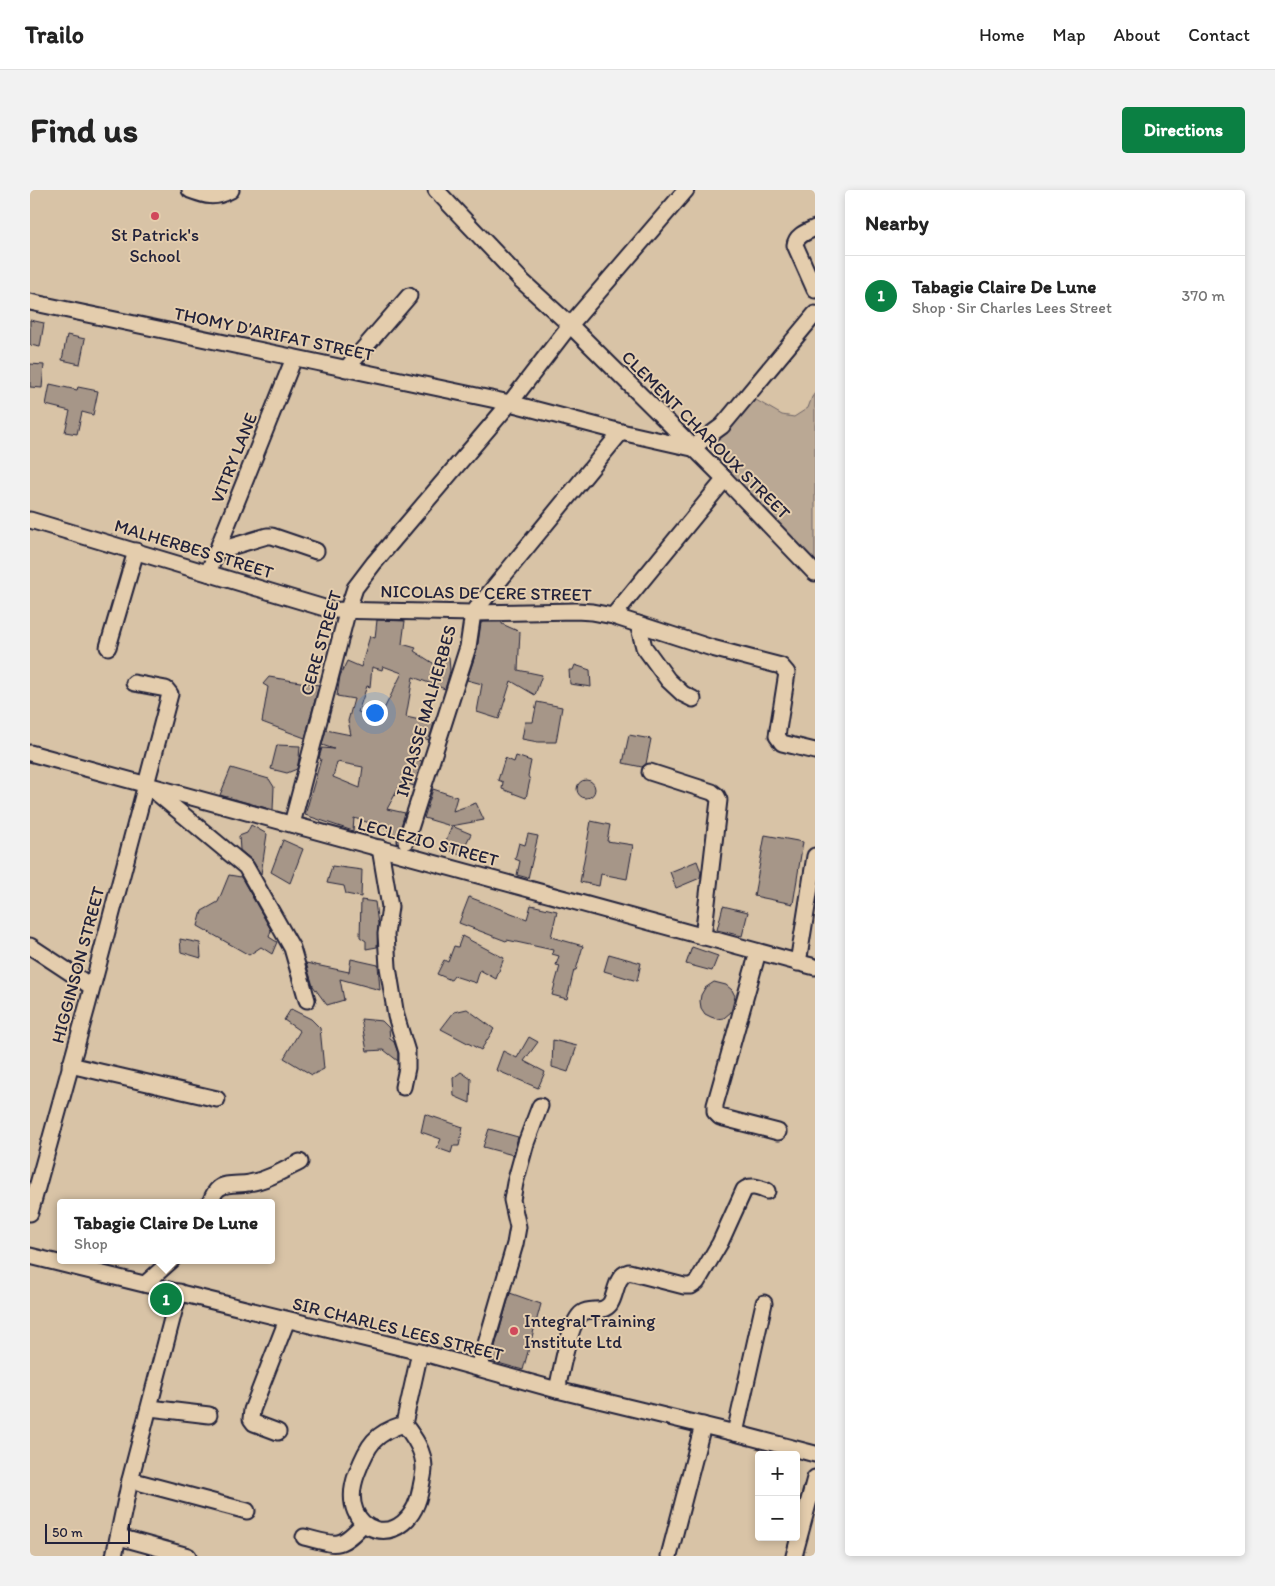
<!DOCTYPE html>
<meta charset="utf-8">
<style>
:root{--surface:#fff;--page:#f2f2f2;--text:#222;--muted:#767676;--line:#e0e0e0;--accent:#0b8043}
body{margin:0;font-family:Itim,sans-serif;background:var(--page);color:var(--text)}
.controls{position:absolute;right:15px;bottom:15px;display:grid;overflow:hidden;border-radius:5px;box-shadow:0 2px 8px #0003}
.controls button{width:45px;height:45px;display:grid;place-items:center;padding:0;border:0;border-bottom:1px solid var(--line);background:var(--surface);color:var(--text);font:25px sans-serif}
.scale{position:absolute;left:15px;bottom:12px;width:85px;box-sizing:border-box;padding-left:5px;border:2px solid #22223b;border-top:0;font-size:14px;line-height:18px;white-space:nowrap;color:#22223b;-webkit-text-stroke:4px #e4cdad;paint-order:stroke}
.you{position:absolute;left:344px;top:522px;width:18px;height:18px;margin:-12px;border:4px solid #fff;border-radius:50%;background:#1a73e8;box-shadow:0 0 0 8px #1a73e833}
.badge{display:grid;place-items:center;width:32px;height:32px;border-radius:50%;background:var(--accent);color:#fff;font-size:16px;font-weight:700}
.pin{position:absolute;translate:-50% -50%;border:2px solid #fff;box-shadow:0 1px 5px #0006}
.popup{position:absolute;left:27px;top:1009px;width:218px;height:65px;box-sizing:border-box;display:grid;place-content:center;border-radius:5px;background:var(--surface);filter:drop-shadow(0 1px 4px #0005);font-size:16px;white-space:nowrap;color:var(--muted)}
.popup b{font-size:19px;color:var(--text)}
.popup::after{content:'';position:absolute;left:50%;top:100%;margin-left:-10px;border:10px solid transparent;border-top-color:var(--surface)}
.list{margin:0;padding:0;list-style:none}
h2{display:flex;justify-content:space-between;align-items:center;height:65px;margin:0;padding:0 20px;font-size:21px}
h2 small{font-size:16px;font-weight:400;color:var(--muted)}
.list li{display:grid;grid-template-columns:32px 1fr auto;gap:15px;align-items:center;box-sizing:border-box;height:80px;padding:0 20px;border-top:1px solid var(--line)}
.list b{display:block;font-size:19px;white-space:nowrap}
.list p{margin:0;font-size:16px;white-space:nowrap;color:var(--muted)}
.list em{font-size:16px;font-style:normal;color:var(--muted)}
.map{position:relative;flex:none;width:785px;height:1366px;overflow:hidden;border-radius:5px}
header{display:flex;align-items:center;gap:30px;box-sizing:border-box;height:70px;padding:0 25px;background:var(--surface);border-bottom:1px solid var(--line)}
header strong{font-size:24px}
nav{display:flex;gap:28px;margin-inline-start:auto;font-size:18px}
.intro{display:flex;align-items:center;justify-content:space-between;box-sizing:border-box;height:120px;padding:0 30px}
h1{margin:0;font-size:35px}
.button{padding:12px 22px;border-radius:5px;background:var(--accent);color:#fff;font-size:18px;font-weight:700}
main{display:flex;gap:30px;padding:0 30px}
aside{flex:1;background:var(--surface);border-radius:5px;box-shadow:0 2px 8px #0003}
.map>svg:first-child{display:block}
.green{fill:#baa894;stroke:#6e6568}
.building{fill:#a69688;stroke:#22223b;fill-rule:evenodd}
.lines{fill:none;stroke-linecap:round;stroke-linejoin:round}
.minor-casing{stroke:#22223b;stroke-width:19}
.minor{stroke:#e4cdad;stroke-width:15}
.poi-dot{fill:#d1495b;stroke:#e4cdad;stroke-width:2}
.labels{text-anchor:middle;stroke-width:4;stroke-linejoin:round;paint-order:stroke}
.poi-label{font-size:18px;fill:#22223b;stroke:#e4cdad}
.street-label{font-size:18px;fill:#22223b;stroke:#e4cdad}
</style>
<header>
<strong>Trailo</strong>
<nav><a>Home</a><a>Map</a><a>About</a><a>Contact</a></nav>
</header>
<div class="intro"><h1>Find us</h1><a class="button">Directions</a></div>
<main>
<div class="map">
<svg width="785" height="1366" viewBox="0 0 785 1366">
<rect width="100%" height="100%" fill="#d8c3a6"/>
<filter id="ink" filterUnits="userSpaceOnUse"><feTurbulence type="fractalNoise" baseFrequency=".02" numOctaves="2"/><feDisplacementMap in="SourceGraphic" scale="10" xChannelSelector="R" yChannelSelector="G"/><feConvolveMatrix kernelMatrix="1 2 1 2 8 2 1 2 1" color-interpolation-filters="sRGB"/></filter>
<g filter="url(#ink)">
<path class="green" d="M785 203V381L708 300 685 259 683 242 684 231 700 215 715 208 726 210 752 225 764 227 778 218 782 207Z"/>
<g class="building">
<path d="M0 130 14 133 10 157 0 155Z"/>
<path d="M37 145 55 149 50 174 32 170Z"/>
<path d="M0 174 14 175 12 198 0 197Z"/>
<path d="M20 194 47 200 48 197 68 201 63 225 52 222 47 244 35 242 40 221 16 215Z"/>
<path d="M347 430 375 431 372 454 386 458 384 461 406 475 410 464 419 467 420 481 415 499 383 487 376 527 404 533 399 550 386 546 383 568 392 571 384 596 372 592 357 619 375 623 368 646 358 643 359 639 324 628 323 641 275 625 291 569 289 568 292 558 304 559 292 555 296 540 321 545 318 531 324 509 307 506 310 486 317 471 331 477 340 446 345 448ZM353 476 372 483 350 527 328 522 337 496 340 497 342 477 352 480ZM307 572 333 577 330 598 303 587Z"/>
<path d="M453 432H472V434L490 442 488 480 512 485 505 505 481 491 469 529 447 522 452 494 437 490 447 460 451 433Z"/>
<path d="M545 475 560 480 561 497 540 494 539 480H543Z"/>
<path d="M239 487 289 495 275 548 232 532 238 497 233 494Z"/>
<path d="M507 512 532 517 526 552H508L492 549 495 532H503Z"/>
<path d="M599 545 621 549 616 574 612 577 593 573Z"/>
<path d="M247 555 270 556 269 568 267 579 257 583 241 579Z"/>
<path d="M486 566 501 571 498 586 500 590 496 608 472 599 473 592 468 590 475 568 484 572Z"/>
<path d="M201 578 239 589 244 597 243 620 190 605Z"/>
<circle cx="556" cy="599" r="9"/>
<path d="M403 599 427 607 423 621 446 613 454 630 421 636 394 628Z"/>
<path d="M561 631 580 635 577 651 603 655 597 689 571 684 569 696 550 692Z"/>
<path d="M221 635 237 644 231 684 222 670 210 660 209 646 217 643Z"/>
<path d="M422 636 441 644 430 665 413 658Z"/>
<path d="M498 644 508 646 498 688 487 685 490 671 485 669 489 653 495 655Z"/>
<path d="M735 645 773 652 763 714 724 706Z"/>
<path d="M253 650 273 659 260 693 241 682Z"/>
<path d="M667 671 671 682 670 688 646 698 640 682Z"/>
<path d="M302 676 332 680 331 707 316 704 314 696 297 693Z"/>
<path d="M199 685 211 687 241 740 239 747 247 752 242 764 231 757 219 765 168 736 172 721 188 712Z"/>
<path d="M439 707 497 729 501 715 527 721 521 747 553 756 546 780H544L537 809 522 805 530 776 526 775 529 766 522 764 523 760 477 750 476 751 429 733Z"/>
<path d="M331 710 345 712 348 734 347 757 336 759V751L330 747Z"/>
<path d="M693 716 718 722 712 746 687 740Z"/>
<path d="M432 746 474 768 466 789 450 780 446 793 424 786 421 790 407 784 414 770 418 772 424 756 428 757Z"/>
<path d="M150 749 170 753 171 768 151 762Z"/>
<path d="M662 757 688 766 682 781 656 774Z"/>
<path d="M579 764 611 773 607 791 574 781Z"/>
<path d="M321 769 348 775 350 800 310 789 314 810 297 815 283 796 276 773 319 782Z"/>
<path d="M684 792 696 795 702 800 705 806 701 822 694 828 687 829 681 827 675 824 671 818 670 811 671 805 675 798Z"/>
<path d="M261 819 281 829 290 838 294 879 282 885 254 868 270 841 254 830Z"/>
<path d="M437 819 464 839 451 860 411 839 424 822Z"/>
<path d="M331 829 352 831 359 838 360 849 364 852 368 863V871L354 860 337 861Z"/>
<path d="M499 847 508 852 494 871 515 882 508 898 466 880 473 861 487 868Z"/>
<path d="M523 850 547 856 538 882 522 877Z"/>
<path d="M431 882 441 889 440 913 424 906 423 888Z"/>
<path d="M395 924 433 937 429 956H423L421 963 407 958 411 949 391 942Z"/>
<path d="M459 939 488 947 483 965 453 957Z"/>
<path d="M480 1103 511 1114 493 1180 461 1171Z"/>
</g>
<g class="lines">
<defs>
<g id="minor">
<path d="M160 0C176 6 184 9 201 0"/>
<path d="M406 0 492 91 540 135 695 289 785 383"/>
<path d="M785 38C777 42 766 45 765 55L785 100"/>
<path d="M0 112 480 213 591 242 662 258 692 236 785 124"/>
<path d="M316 179 379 106"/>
<path d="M0 330 301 420 443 423 546 421 562 422 583 426 682 458 751 476 757 483 747 546 752 553 785 561"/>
<path d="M187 361 237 346H242L286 361"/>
<path d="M178 383 264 168"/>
<path d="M583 426 695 289"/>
<path d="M608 434 614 457 638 490 653 504 663 509"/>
<path d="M78 457 106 361"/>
<path d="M0 563 785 777"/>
<path d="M620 582 682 602 687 606 689 610 673 747"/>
<path d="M122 599 216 677 262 758 277 810"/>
<path d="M262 634 318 419 325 398 344 373 480 213 540 135 656 0"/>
<path d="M376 651 438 457 443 423 591 242"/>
<path d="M350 658 360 717 356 744 358 777 366 826 377 862V878L373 897"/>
<path d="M0 756 62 797"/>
<path d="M728 762 685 915V922L690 927 748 942"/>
<path d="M768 773 785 666"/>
<path d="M40 875 187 909"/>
<path d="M180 1013C182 1008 184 1002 188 999 195 992 209 995 219 993 237 990 254 980 270 972"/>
<path d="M0 1023 57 817 140 504 136 499 104 493"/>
<path d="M0 1066 390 1162 527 1200 705 1243 785 1264"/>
<path d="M115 1094 142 1070"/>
<path d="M449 1178 485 1054 488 1037 482 1010 485 993 496 953 510 916"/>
<path d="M527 1200C531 1183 539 1132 552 1123 561 1117 572 1124 580 1114 587 1103 585 1086 599 1082L654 1096H661L667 1092 690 1053 714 1000C721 994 729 998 737 1001"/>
<path d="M120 1218 179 1225"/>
<path d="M374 1234C345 1243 338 1254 327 1283 303 1346 380 1366 391 1297 392 1291 394 1284 394 1278 394 1261 384 1247 374 1234L390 1162"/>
<path d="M248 1242 224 1233 221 1229 222 1220 257 1130"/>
<path d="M705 1243 734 1113"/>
<path d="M100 1290 217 1321"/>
<path d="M89 1347 158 1366"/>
<path d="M274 1347C306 1355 309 1360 333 1334"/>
<path d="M84 1366 100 1290 149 1102"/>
<path d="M639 1366 673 1235"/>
<path d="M764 1366 785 1288"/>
</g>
</defs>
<use href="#minor" class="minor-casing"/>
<use href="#minor" class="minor"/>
</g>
</g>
<g class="poi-dot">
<circle cx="125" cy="26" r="5"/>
<circle cx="484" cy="1141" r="5"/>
</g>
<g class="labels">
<g class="poi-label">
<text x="125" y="51">St Patrick's<tspan x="125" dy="21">School</tspan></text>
<text x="494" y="1137" text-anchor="start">Integral Training<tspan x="494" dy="21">Institute Ltd</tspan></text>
</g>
<g class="street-label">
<text transform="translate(244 144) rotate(12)" y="6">THOMY D'ARIFAT STREET</text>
<text transform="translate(676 245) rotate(45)" y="6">CLEMENT CHAROUX STREET</text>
<text transform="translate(204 268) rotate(-68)" y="6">VITRY LANE</text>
<text transform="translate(164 359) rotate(17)" y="6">MALHERBES STREET</text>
<text transform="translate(456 403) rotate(1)" y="6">NICOLAS DE CERE STREET</text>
<text transform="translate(291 453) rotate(-74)" y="6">CERE STREET</text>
<text transform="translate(396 521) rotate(-74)" y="6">IMPASSE MALHERBES</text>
<text transform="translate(398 652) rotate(15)" y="6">LECLEZIO STREET</text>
<text transform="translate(48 775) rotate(-75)" y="6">HIGGINSON STREET</text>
<text transform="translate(368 1139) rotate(14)" y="6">SIR CHARLES LEES STREET</text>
</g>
</g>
</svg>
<div class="controls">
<button>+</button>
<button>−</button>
</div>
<div class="scale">50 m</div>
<div class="you"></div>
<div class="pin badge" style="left:136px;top:1109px">1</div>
<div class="popup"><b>Tabagie Claire De Lune</b>Shop</div>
</div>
<aside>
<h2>Nearby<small></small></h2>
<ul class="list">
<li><span class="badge">1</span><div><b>Tabagie Claire De Lune</b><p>Shop · Sir Charles Lees Street</p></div><em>370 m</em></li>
</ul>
</aside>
</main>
